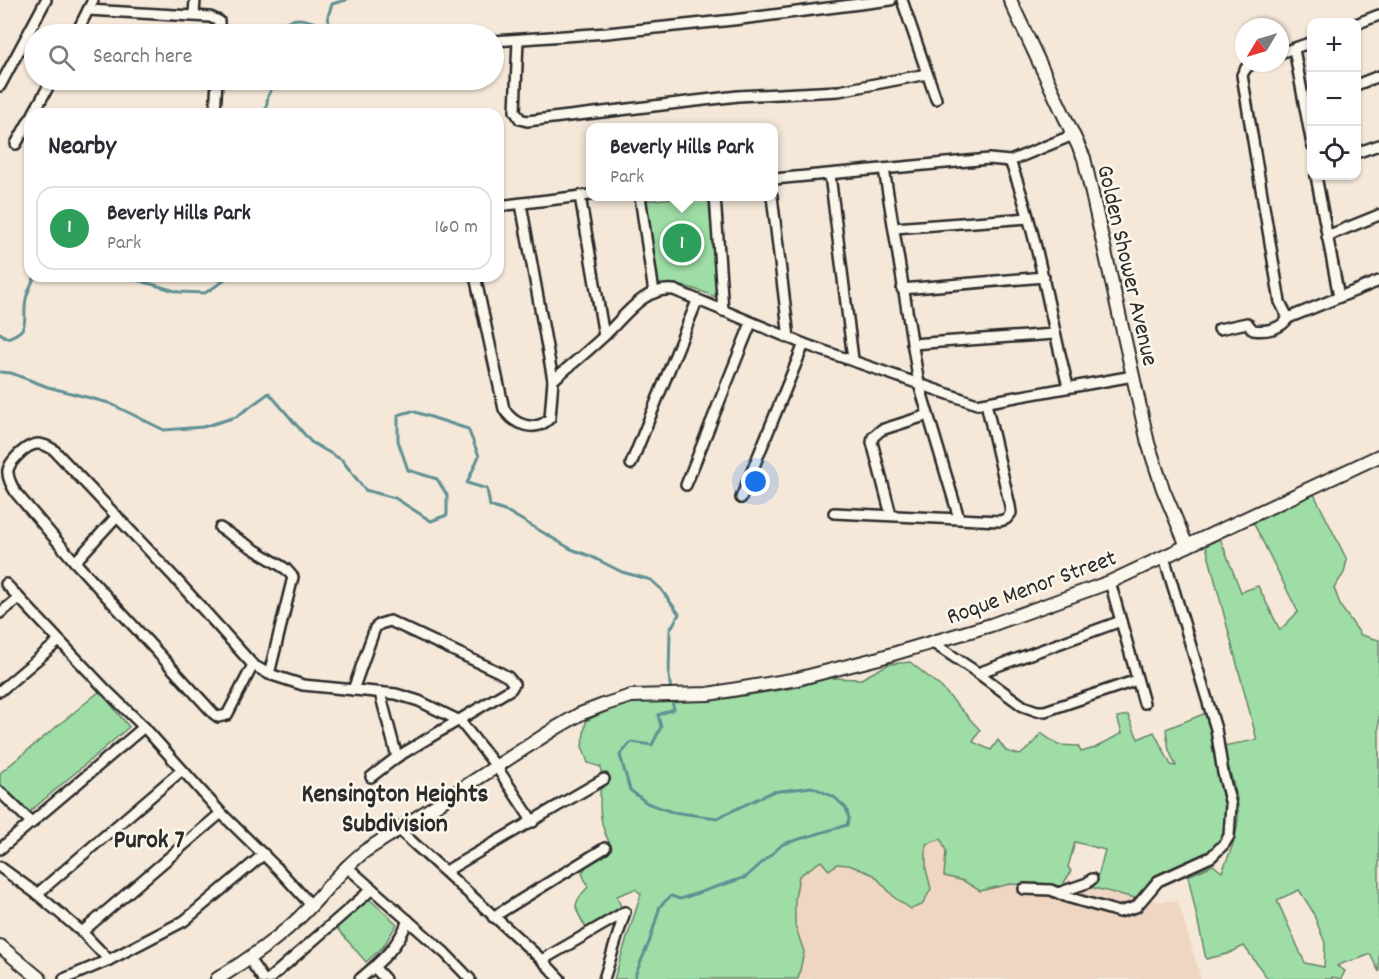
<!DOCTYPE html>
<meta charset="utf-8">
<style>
:root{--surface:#fff;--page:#f7f7f7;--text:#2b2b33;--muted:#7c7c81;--line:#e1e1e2;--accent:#111827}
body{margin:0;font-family:Dekko,sans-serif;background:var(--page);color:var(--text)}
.controls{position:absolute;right:18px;top:18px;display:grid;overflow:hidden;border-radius:12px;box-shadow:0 2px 4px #0004}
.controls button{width:54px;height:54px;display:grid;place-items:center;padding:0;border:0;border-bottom:2px solid var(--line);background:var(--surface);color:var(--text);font:30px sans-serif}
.compass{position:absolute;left:1235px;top:18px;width:54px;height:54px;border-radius:50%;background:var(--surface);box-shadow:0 2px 4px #0004;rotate:232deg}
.you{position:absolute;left:756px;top:482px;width:21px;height:21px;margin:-15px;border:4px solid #fff;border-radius:50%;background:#1a73e8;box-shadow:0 0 0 9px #1a73e833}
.badge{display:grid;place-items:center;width:39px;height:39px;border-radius:50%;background:var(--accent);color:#fff;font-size:20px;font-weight:700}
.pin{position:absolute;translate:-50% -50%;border:3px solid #fff;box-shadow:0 2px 6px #0006}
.popup{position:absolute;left:586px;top:123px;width:192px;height:78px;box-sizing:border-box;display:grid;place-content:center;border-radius:12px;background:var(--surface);filter:drop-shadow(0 2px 4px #0005);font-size:20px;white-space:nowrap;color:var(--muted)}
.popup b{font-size:22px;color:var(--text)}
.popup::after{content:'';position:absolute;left:50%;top:100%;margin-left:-12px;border:12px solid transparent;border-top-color:var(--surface)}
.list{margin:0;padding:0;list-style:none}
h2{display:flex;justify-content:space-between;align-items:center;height:78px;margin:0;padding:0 24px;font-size:26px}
h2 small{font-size:20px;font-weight:400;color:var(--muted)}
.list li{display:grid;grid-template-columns:39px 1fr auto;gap:18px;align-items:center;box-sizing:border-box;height:84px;margin:0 12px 12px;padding:0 12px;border:2px solid var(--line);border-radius:18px}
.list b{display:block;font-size:22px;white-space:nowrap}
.list p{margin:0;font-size:20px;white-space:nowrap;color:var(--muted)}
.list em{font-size:20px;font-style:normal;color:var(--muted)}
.icon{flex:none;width:33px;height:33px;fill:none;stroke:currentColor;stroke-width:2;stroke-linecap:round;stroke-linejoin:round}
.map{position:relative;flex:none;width:1379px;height:979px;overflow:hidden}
.search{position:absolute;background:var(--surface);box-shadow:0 2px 4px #0004;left:24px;top:24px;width:480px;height:66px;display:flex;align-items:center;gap:15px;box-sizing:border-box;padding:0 21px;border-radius:33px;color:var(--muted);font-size:22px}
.panel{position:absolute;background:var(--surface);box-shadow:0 2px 4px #0004;left:24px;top:108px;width:480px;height:174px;border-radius:18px}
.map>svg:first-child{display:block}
.built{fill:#eed6c2}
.green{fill:#9edea6;stroke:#648468;stroke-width:1.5;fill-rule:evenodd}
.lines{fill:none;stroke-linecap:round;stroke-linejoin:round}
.stream{stroke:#5f9093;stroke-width:3}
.minor-casing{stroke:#2b2b2b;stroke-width:14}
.tertiary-casing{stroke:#2b2b2b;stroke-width:16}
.minor{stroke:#fbf7ec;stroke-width:9}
.tertiary{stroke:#fbf7ec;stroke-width:12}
.labels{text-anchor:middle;stroke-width:5;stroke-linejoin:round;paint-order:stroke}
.street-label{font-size:24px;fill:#2b2b2b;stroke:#fbf7ec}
.neighbourhood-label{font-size:26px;font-weight:bold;fill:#2b2b2b;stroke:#fbf7ec}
</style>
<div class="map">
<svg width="1379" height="979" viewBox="0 0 1379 979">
<rect width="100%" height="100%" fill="#f5e8d9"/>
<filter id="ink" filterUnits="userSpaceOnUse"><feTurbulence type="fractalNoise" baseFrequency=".0167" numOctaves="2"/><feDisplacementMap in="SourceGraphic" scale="12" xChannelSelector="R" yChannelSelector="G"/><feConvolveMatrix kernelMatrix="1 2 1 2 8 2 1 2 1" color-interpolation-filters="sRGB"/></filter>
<g filter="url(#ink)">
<path class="built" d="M879 820 1062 865 1072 883 1135 898 1158 901H1178L1201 979H798L804 952 792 923 791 878Z"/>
<g class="green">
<path d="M688 197H710L719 298C699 291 677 279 657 290L643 201Z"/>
<path d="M1314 494 1347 560 1344 573 1334 588 1341 607 1361 635 1379 640V972L1370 954C1360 960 1348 960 1337 966L1345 971 1341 979 1332 977V979H1268L1244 946 1227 954 1206 959 1188 876 1213 865 1222 872C1229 855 1236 839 1238 821 1241 797 1228 769 1222 746L1257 740 1206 546 1220 538 1241 592 1258 586 1280 630 1298 612 1253 522ZM1299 890 1312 910 1325 943 1324 967 1305 963 1277 900Z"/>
<path d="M910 662 941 687 980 730 973 742 991 750 998 740 1006 751 1020 755 1031 746 1041 733 1058 745 1078 746 1081 752 1095 748 1122 733 1117 717 1128 715 1138 739 1154 732 1171 765 1176 766 1169 750 1166 729 1206 713 1216 736 1227 814 1226 834 1206 856 1152 883 1135 898 1090 887 1099 873 1105 850 1075 842 1068 867 1071 871 1062 886 1010 884 980 891 964 881 944 876 946 851 941 839 926 844V869L931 889 922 905 911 909 895 898 874 875 849 865 837 864 829 870 821 861 799 876 795 898V925L804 952 798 979H614L641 894 635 889 617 896 621 907 586 928C575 907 570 906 588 887L582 873 587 865 612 847C595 820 601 797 601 767L588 763 582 746 586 721 608 710 636 702 717 700 794 688 829 678 861 679 889 664Z"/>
<path d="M100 691 129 727 27 814 0 785V773Z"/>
<path d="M367 897 397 924 383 947 366 962 335 926Z"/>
</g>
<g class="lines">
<g class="stream">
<path d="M275 34 277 27C295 14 307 19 326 27L329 24 328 16 332 4 346 0"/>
<path d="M265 114 268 96 276 80"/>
<path d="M123 276 179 292 205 293 222 282 227 276"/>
<path d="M0 333 7 338C32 330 22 320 26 299 28 291 32 283 35 276"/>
<path d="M0 372 11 373 48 387 109 403 164 430 203 427 236 417 269 393 311 442 342 460 365 490 395 498 431 521 447 515V495L437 479 408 470 398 441V415L412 411 468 429 479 456 467 483 487 489 490 506 510 513 571 549 590 556 622 572 651 580 660 588 679 614 670 630 669 676 671 691"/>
<path d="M635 979 636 973 650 940 660 906 671 896 680 899 746 877 783 844 847 825 849 818 846 808 834 797 812 787 772 792 717 818 672 812 647 803 630 790 620 755 631 742 652 745 661 727 658 715 674 709 671 698"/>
</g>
<defs>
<g id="minor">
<path d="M902 0 936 99"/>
<path d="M88 10 210 17 219 21V34"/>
<path d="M194 15 195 0"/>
<path d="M1356 24 1379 15"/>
<path d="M76 34 93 0"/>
<path d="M518 40 515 111 520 119 527 121 738 96 839 91 927 74"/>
<path d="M494 41 607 33 733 20 891 0"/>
<path d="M1294 49 1312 145"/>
<path d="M1280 53 1312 42"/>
<path d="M1253 63 1246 68 1242 75 1280 302 1288 318 1379 281"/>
<path d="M1356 85 1379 76"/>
<path d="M0 86 46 0"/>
<path d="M33 114 52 80"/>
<path d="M215 114 217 80"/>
<path d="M16 144 30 119"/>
<path d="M1356 153 1379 145"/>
<path d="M1010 161C1038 234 1048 311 1068 386"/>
<path d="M884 169 919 384 959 518"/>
<path d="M830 175 853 359"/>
<path d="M1316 176 1339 297"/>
<path d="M774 179 989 159 1010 161 1073 135"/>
<path d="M580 196 604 336"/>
<path d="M640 196 654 293"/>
<path d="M715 196 723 311"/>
<path d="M772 196 789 338"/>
<path d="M498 206 590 195"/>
<path d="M894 228 1028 218"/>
<path d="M1327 236 1379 215"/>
<path d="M475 276 504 409C513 424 535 434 550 418L553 380 521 204"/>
<path d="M902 289 1044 277"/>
<path d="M1219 329 1247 323 1253 330C1266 332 1281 329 1288 318"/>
<path d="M912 344 1054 334"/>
<path d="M553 380C570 366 587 352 603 337 623 319 643 286 674 290L804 344 977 404 1133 376"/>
<path d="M631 464 697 301"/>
<path d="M686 485 751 323"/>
<path d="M741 498 804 344"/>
<path d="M834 513 1000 521 1006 519 1011 513 1010 506 986 403"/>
<path d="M891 515 872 442 873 437 881 430 928 415"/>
<path d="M220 528 286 569 293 577 269 674"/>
<path d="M75 562 117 516"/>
<path d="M1110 582 1144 703"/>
<path d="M6 584 106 690 144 727 221 813 278 869 311 905"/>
<path d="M0 613 19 598"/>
<path d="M933 643 978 673 1023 706 1037 711H1045L1137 680"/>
<path d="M253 665 227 715 218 717 214 714 75 562 16 493C12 486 7 478 8 470 9 464 15 458 19 454 32 442 40 441 54 450L174 577 253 665 269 674 303 685 396 694 419 701 460 721 496 766 533 822"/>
<path d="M978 673 1121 621"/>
<path d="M353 690 375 628 380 624 390 621 499 672 508 677 514 684 511 689 397 757 371 777"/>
<path d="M0 691 59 641"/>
<path d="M380 693 397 757"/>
<path d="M0 792 32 823"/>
<path d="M398 829 542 960 560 979"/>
<path d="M0 849 144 727"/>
<path d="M346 866 445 953 470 979"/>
<path d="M0 867 37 894 82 932 109 960 184 921 264 854"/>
<path d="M446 871 604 779"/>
<path d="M1024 889 1051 890 1067 897 1119 912 1136 907 1158 881 1211 857 1224 844 1229 836 1231 805 1223 773 1216 729 1164 557"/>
<path d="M1058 893 1087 883 1092 879"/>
<path d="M37 894 182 770"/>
<path d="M493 917 605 848"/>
<path d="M82 932 221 813"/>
<path d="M249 959 263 979"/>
<path d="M542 960 625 912"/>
<path d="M374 967 385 979"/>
<path d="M64 979 109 960"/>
<path d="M269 979 372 889"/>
<path d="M360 979C380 962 399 946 408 920"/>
<path d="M604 979 625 912"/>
</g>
<g id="tertiary">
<path d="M1010 0 1084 158 1148 443 1163 489 1187 546"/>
<path d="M0 946 40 979"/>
<path d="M217 979C246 961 274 942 299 918 323 895 338 872 365 851L556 728 580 714 606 704 631 696 708 694 797 679 879 658 991 625 1110 582 1379 456"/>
</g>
</defs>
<use href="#minor" class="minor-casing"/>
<use href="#tertiary" class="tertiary-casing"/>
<use href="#minor" class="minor"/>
<use href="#tertiary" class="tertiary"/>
</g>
</g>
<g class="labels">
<g class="street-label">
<text transform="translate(1129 265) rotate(77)" y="8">Golden Shower Avenue</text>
<text transform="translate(1031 586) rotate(-20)" y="8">Roque Menor Street</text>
</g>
<g class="neighbourhood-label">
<text x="395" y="801">Kensington Heights<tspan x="395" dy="30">Subdivision</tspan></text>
<text x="149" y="847">Purok 7</text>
</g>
</g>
</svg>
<div class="controls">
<button>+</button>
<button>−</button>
<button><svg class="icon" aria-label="locate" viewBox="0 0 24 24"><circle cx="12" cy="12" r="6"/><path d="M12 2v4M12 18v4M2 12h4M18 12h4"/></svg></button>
</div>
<svg class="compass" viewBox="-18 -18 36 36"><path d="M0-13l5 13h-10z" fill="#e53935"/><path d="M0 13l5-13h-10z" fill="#7c7c81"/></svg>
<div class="you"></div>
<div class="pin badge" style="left:682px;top:243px;background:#2e9e5b">1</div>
<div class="popup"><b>Beverly Hills Park</b>Park</div>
<div class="search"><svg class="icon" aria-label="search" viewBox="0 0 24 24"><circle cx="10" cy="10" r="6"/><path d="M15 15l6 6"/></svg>Search here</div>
<section class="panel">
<h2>Nearby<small></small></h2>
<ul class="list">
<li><span class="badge" style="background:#2e9e5b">1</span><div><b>Beverly Hills Park</b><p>Park</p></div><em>160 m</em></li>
</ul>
</section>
</div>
